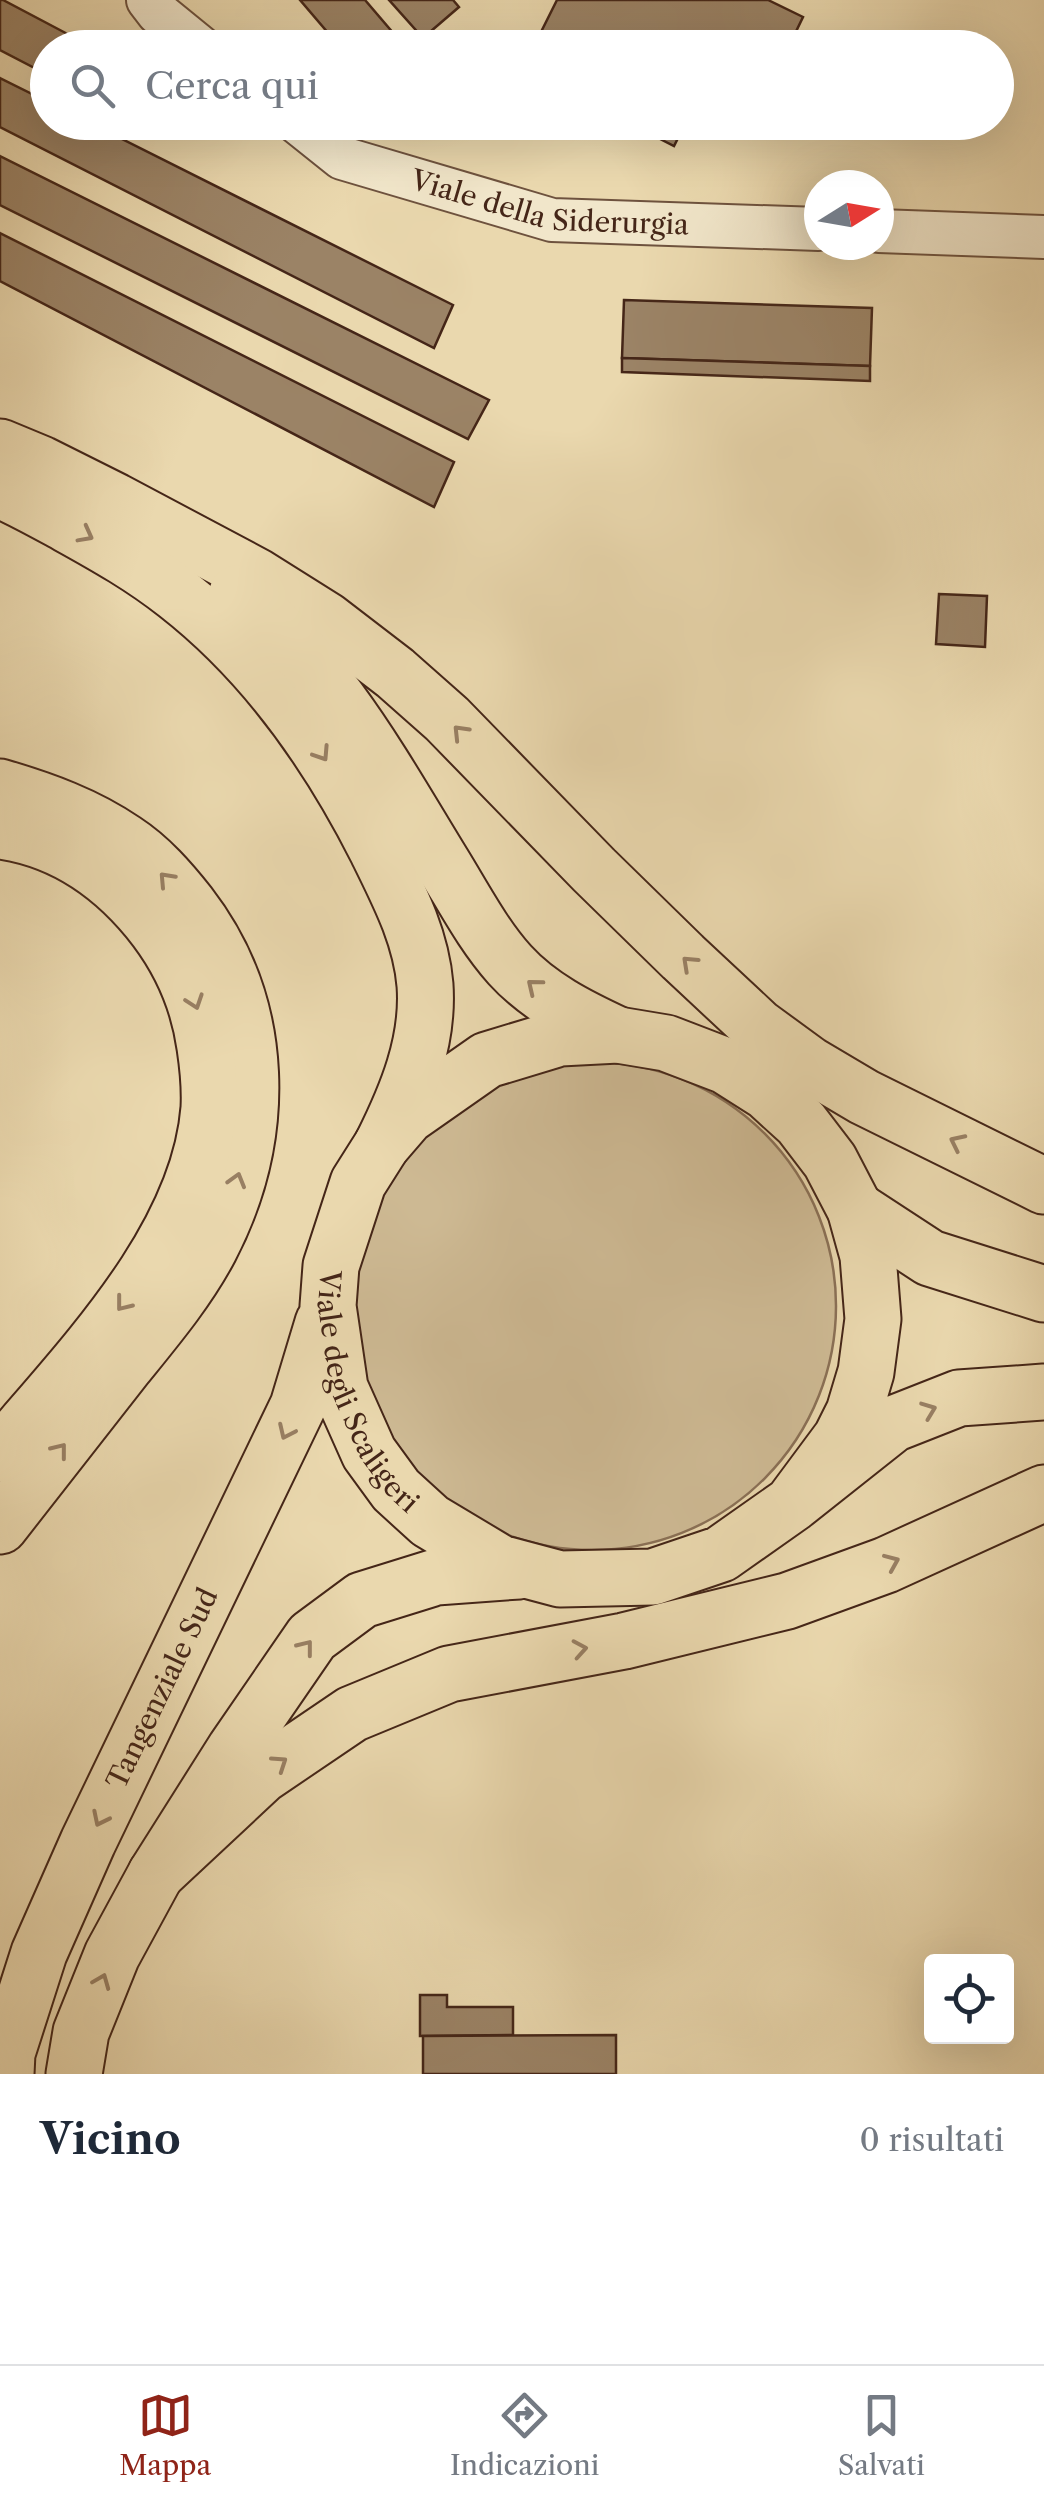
<!DOCTYPE html>
<html lang="it">
<style>
:root{--surface:#fff;--page:#f2f2f3;--text:#1f2937;--muted:#747a83;--line:#e0e1e3;--accent:#8f2418}
body{margin:0;font-family:"Libre Caslon Text",serif;background:var(--page);color:var(--text)}
.controls{position:absolute;right:30px;bottom:30px;display:grid;overflow:hidden;border-radius:10px;box-shadow:0 10px 40px #0002}
.controls button{width:90px;height:90px;display:grid;place-items:center;padding:0;border:0;border-bottom:2px solid var(--line);background:var(--surface);color:var(--text);font:50px sans-serif}
.compass{position:absolute;left:804px;top:170px;width:90px;height:90px;border-radius:50%;background:var(--surface);box-shadow:0 10px 40px #0002;rotate:79deg}
.list{margin:0;padding:0;list-style:none}
h2{display:flex;justify-content:space-between;align-items:center;height:130px;margin:0;padding:0 40px;font-size:42px}
h2 small{font-size:32px;font-weight:400;color:var(--muted)}
.icon{flex:none;width:55px;height:55px;fill:none;stroke:currentColor;stroke-width:2;stroke-linecap:round;stroke-linejoin:round}
.map{position:relative;flex:none;width:1044px;height:2074px;overflow:hidden}
.search{position:absolute;background:var(--surface);box-shadow:0 10px 40px #0002;left:30px;right:30px;top:30px;height:110px;display:flex;align-items:center;gap:25px;box-sizing:border-box;padding:0 35px;border-radius:55px;color:var(--muted);font-size:38px}
.sheet{height:290px;background:var(--surface)}
nav{display:flex;justify-content:space-around;align-items:center;box-sizing:border-box;height:140px;border-top:2px solid var(--line);background:var(--surface);font-size:28px;color:var(--muted)}
nav a{display:grid;justify-items:center;gap:5px}
nav .on{color:var(--accent)}
.map>svg:first-child{display:block}
.green{fill:#ceba94;stroke:#8a7056;stroke-width:2.5}
.building{fill:#9b8366;stroke:#452618;stroke-width:2.5}
.lines{fill:none;stroke-linecap:round;stroke-linejoin:round}
.tertiary-casing{stroke:#6e523e;stroke-width:46}
.trunk-casing{stroke:#452618;stroke-width:59}
.motorway-casing{stroke:#452618;stroke-width:59}
.tertiary{stroke:#f1e6ca;stroke-width:42}
.trunk{stroke:#ead8ae;stroke-width:55}
.motorway{stroke:#ead8ae;stroke-width:55}
.oneway{stroke:#987f63}
.labels{text-anchor:middle;stroke-width:10;stroke-linejoin:round;paint-order:stroke}
.street-label{font-size:28px;fill:#452618;stroke:#f1e6ca}
</style>
<div class="map">
<svg width="1044" height="2074" viewBox="0 0 1044 2074">
<rect width="100%" height="100%" fill="#ead8ae"/>
<filter id="stains"><feTurbulence type="fractalNoise" baseFrequency=".002" numOctaves="4"/><feColorMatrix values="0 0 0 0 .2 0 0 0 0 .09 0 0 0 0 .02 0 0 0 .5 -.17"/></filter>
<radialGradient id="worn" r=".72"><stop offset=".6" stop-color="#630" stop-opacity="0"/><stop offset="1" stop-color="#630" stop-opacity=".3"/></radialGradient>
<circle class="green" cx="592" cy="1306" r="244"/>
<g class="building">
<path d="M0 0H3L94 48H48V75L0 50Z"/>
<path d="M300 0H365L406 48H341Z"/>
<path d="M389 0H453L459 7 423 38Z"/>
<path d="M557 0H768L803 17 788 48H533Z"/>
<path d="M0 78 48 102V122H88L453 305 434 348 0 127Z"/>
<path d="M627 122H686L674 146Z"/>
<path d="M0 156 489 400 468 439 0 205Z"/>
<path d="M0 233 454 462 434 507 0 281Z"/>
<path d="M624 300 872 308 870 366 622 358Z"/>
<path d="M622 358 870 366V381L622 372Z"/>
<path d="M939 594 987 596 985 647 936 644Z"/>
<path d="M420 1995H447V2007H513V2035L420 2036Z"/>
<path d="M616 2035V2074H423V2036Z"/>
</g>
<g class="lines">
<defs>
<g id="tertiary">
<path d="M148 0 158 13 201 48"/>
<path id="s1" d="M297 122 342 158 552 220 819 229"/>
<path d="M879 231 1044 237"/>
</g>
<g id="trunk">
<path d="M855 1209 930 1258 1044 1294"/>
<path id="s2" d="M792 1504 841 1438 854 1412 866 1372 873 1319 868 1256 855 1209 830 1161 801 1123 767 1092 726 1066 666 1043 618 1035 560 1038 487 1060 407 1116 382 1145 358 1183 331 1266 328 1306 340 1388 369 1453 396 1490 430 1521 500 1563 560 1579 653 1577 721 1554 792 1504 893 1424 959 1398 1044 1392"/>
<path d="M156 1874 262 1775 352 1714 449 1674 624 1641 787 1601 886 1565 1044 1493"/>
<path id="s3" d="M6 2074 7 2053 39 1953 88 1842 298 1406 323 1323"/>
<path d="M74 2074 81 2032 112 1955 156 1874 235 1749 312 1637 362 1600 436 1577 519 1571"/>
</g>
<g id="motorway">
<path d="M0 447 41 464 115 501 256 576 326 620 395 673 447 719 594 870 683 957 758 1027 810 1065 864 1097 1044 1186"/>
<path d="M0 490C23 500 46 513 68 525 106 546 143 567 177 594 263 661 328 753 377 850 398 893 421 936 425 985 429 1042 407 1095 382 1145"/>
<path d="M237 593C328 663 384 768 443 864 464 898 483 935 510 965 539 997 579 1017 618 1035"/>
<path d="M0 787C44 800 86 815 124 841 150 858 170 881 189 905 267 1006 268 1137 210 1248 188 1290 156 1328 126 1365 84 1419 42 1473 0 1526"/>
<path d="M0 831C65 840 117 878 156 929 183 965 199 1004 205 1047 208 1067 210 1088 209 1108 199 1239 81 1358 0 1454"/>
</g>
</defs>
<use href="#tertiary" class="tertiary-casing"/>
<use href="#trunk" class="trunk-casing"/>
<use href="#motorway" class="motorway-casing"/>
<use href="#tertiary" class="tertiary"/>
<use href="#trunk" class="trunk"/>
<use href="#motorway" class="motorway"/>
</g>
<defs><path id="oneway-chevron" d="M-2-3.5L2.5 0L-2 3.5" fill="none" stroke-width="1.6" stroke-linecap="round" stroke-linejoin="round" transform="scale(2.5)"/></defs>
<g class="oneway">
<use href="#oneway-chevron" transform="translate(86 535) rotate(28)"/>
<use href="#oneway-chevron" transform="translate(460 732) rotate(-134)"/>
<use href="#oneway-chevron" transform="translate(322 754) rotate(57)"/>
<use href="#oneway-chevron" transform="translate(166 879) rotate(-133)"/>
<use href="#oneway-chevron" transform="translate(689 963) rotate(-137)"/>
<use href="#oneway-chevron" transform="translate(534 986) rotate(-141)"/>
<use href="#oneway-chevron" transform="translate(195 1002) rotate(71)"/>
<use href="#oneway-chevron" transform="translate(957 1142) rotate(-154)"/>
<use href="#oneway-chevron" transform="translate(237 1180) rotate(-74)"/>
<use href="#oneway-chevron" transform="translate(123 1304) rotate(128)"/>
<use href="#oneway-chevron" transform="translate(929 1410) rotate(-21)"/>
<use href="#oneway-chevron" transform="translate(286 1432) rotate(115)"/>
<use href="#oneway-chevron" transform="translate(60 1450) rotate(-52)"/>
<use href="#oneway-chevron" transform="translate(892 1562) rotate(-23)"/>
<use href="#oneway-chevron" transform="translate(306 1647) rotate(-52)"/>
<use href="#oneway-chevron" transform="translate(580 1649) rotate(-10)"/>
<use href="#oneway-chevron" transform="translate(280 1763) rotate(-34)"/>
<use href="#oneway-chevron" transform="translate(100 1819) rotate(116)"/>
<use href="#oneway-chevron" transform="translate(102 1981) rotate(-68)"/>
</g>
<g class="labels">
<g class="street-label">
<text dy="10" stroke="none"><textPath href="#s1" startOffset="272">Viale della Siderurgia</textPath></text>
<text dy="10" stroke="none"><textPath href="#s2" startOffset="1165">Viale degli Scaligeri</textPath></text>
<text dy="10" stroke="none"><textPath href="#s3" startOffset="418">Tangenziale Sud</textPath></text>
</g>
</g>
<rect width="100%" height="100%" filter="url(#stains)"/>
<rect width="100%" height="100%" fill="url(#worn)"/>
</svg>
<div class="controls">
<button><svg class="icon" aria-label="locate" viewBox="0 0 24 24"><circle cx="12" cy="12" r="6"/><path d="M12 2v4M12 18v4M2 12h4M18 12h4"/></svg></button>
</div>
<svg class="compass" viewBox="-18 -18 36 36"><path d="M0-13l5 13h-10z" fill="#e53935"/><path d="M0 13l5-13h-10z" fill="#747a83"/></svg>
<div class="search"><svg class="icon" aria-label="search" viewBox="0 0 24 24"><circle cx="10" cy="10" r="6"/><path d="M15 15l6 6"/></svg>Cerca qui</div>
</div>
<section class="sheet">
<h2>Vicino<small>0 risultati</small></h2>
<ul class="list">
</ul>
</section>
<nav>
<a class="on"><svg class="icon" aria-label="map" viewBox="0 0 24 24"><path d="M3 6l6-2 6 2 6-2v14l-6 2-6-2-6 2zM9 4v14M15 6v14"/></svg>Mappa</a>
<a><svg class="icon" aria-label="directions" viewBox="0 0 24 24"><path d="M12 3l9 9-9 9-9-9zM9 14v-3h6M13 9l2 2-2 2"/></svg>Indicazioni</a>
<a><svg class="icon" aria-label="saved" viewBox="0 0 24 24"><path d="M7 4h10v16l-5-4-5 4z"/></svg>Salvati</a>
</nav>
